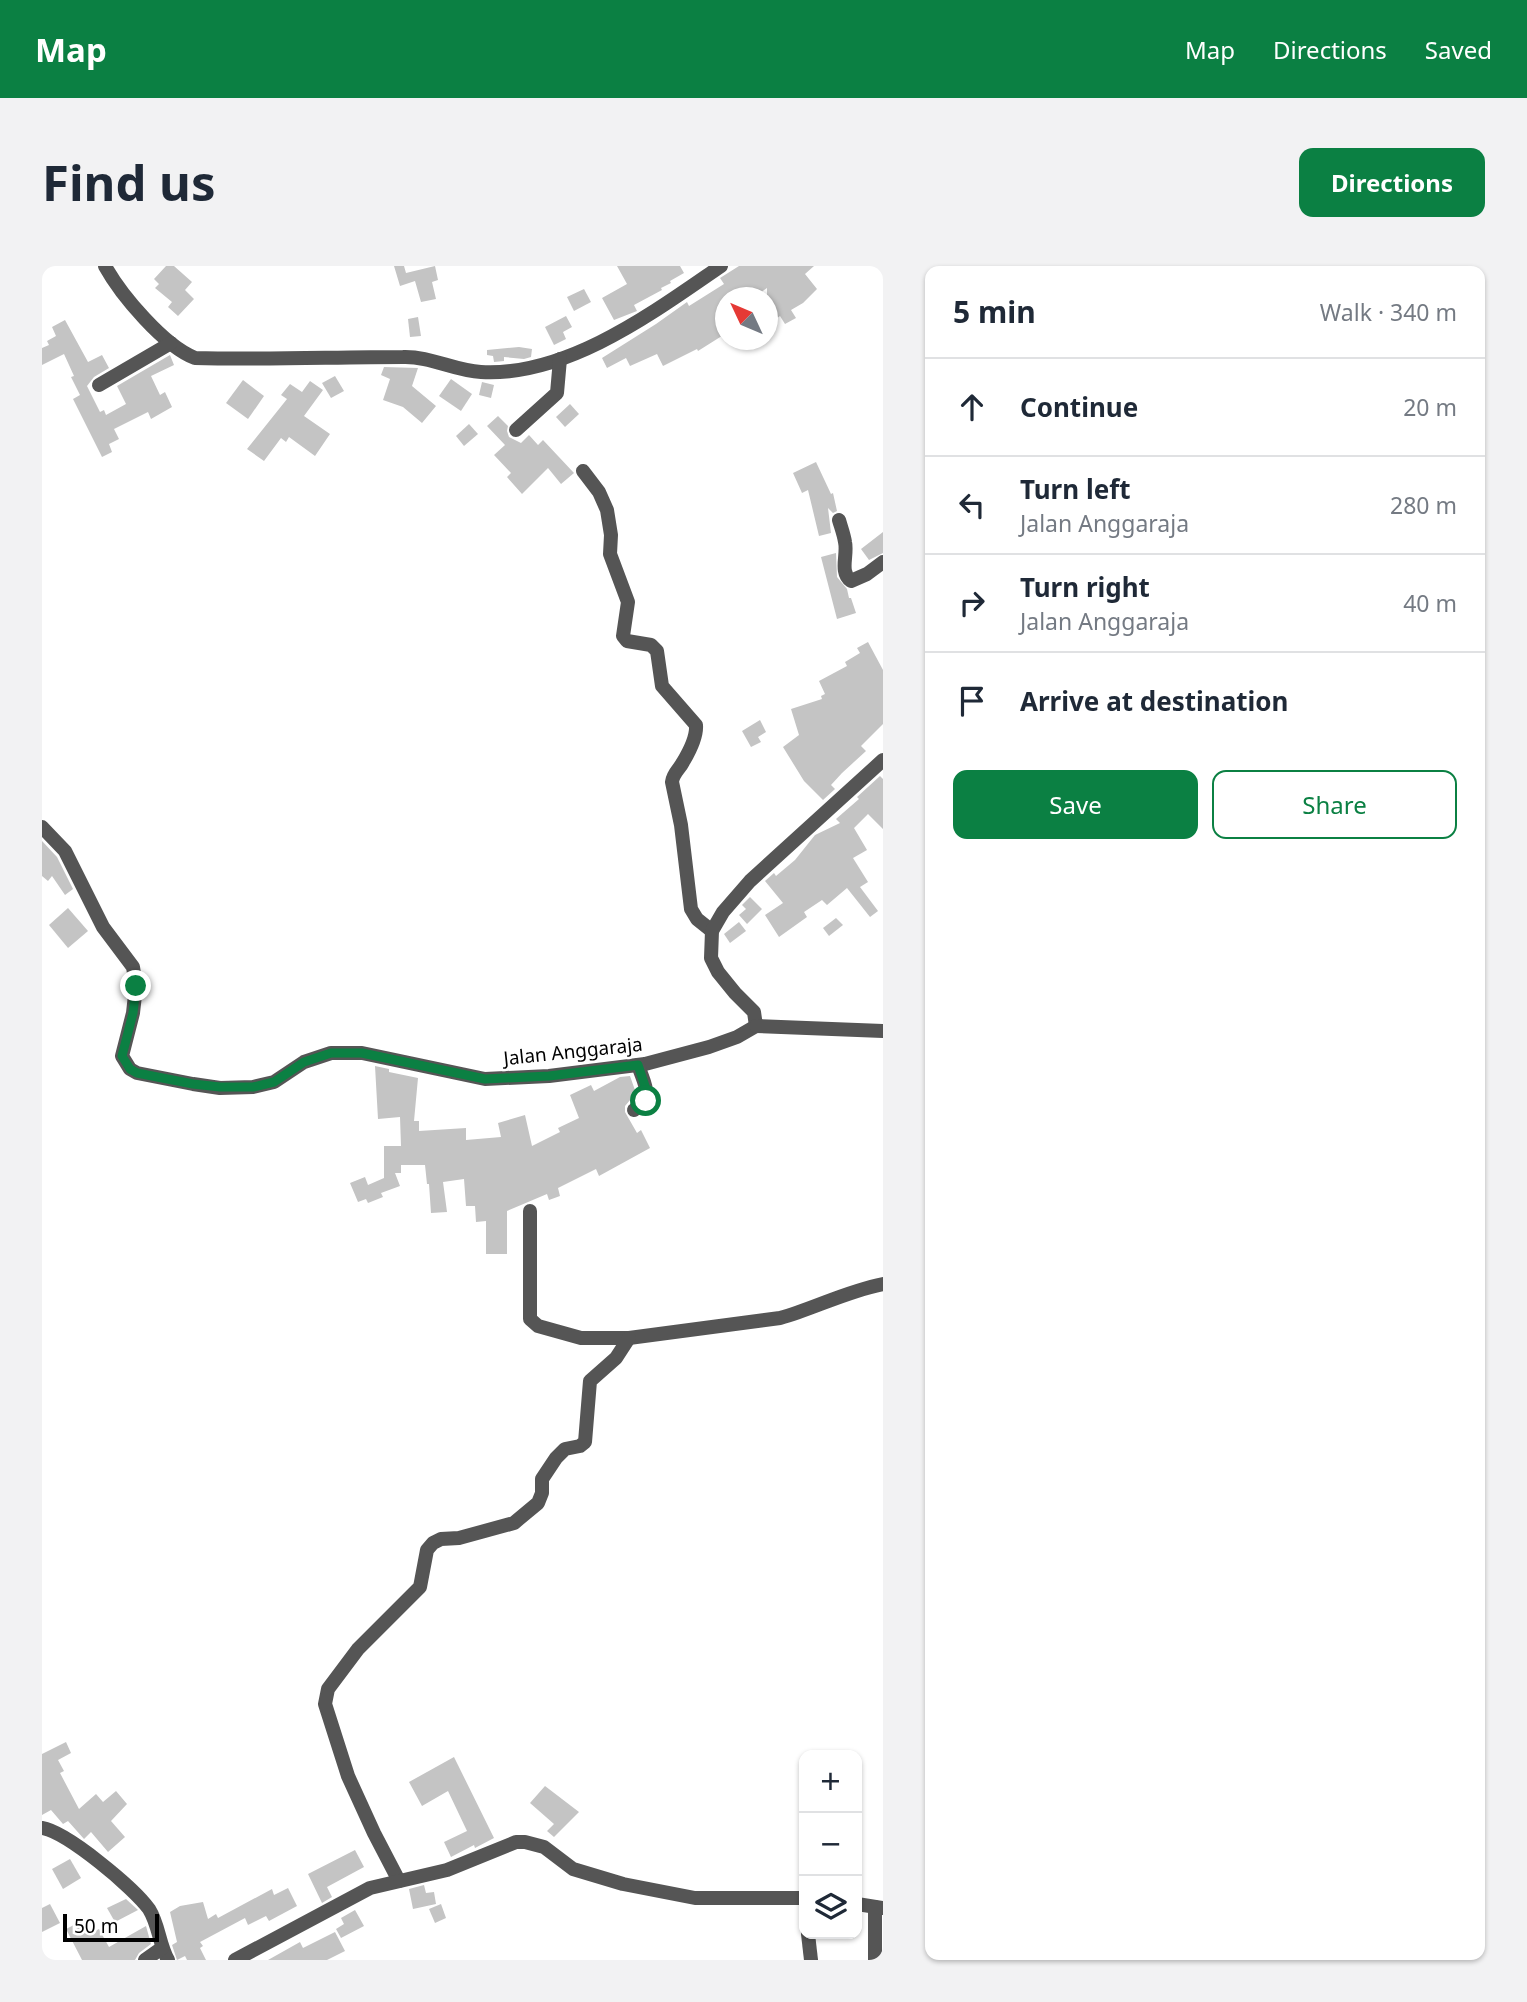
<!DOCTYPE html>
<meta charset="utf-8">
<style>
:root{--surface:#fff;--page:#f2f2f3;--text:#1f2937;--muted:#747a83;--line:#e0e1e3;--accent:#0b8043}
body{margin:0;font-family:"Noto Sans",sans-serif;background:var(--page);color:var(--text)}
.controls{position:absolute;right:21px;bottom:21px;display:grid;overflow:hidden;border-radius:14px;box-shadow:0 2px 5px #0004}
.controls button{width:63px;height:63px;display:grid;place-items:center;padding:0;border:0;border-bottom:2px solid var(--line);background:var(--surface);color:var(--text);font:35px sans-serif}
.compass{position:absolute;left:673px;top:21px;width:63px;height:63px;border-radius:50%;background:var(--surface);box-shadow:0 2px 5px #0004;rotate:314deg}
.scale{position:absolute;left:21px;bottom:18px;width:96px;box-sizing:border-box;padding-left:7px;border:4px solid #000;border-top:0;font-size:19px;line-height:24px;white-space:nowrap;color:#000;-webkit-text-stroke:5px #fff;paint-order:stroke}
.stop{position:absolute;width:21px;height:21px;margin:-16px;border:5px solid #0b8043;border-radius:50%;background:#fff}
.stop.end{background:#0b8043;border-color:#fff;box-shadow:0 2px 7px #0008}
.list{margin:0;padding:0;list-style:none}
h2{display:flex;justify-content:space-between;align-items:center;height:91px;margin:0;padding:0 28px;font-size:30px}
h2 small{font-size:23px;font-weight:400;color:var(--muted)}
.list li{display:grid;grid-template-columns:46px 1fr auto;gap:21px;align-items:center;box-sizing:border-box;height:98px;padding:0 28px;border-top:2px solid var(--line)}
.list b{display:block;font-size:26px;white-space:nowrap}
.list p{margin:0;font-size:23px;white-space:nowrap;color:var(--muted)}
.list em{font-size:23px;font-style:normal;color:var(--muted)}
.actions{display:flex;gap:14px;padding:21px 28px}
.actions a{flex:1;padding:16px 0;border:2px solid var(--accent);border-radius:14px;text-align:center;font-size:24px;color:var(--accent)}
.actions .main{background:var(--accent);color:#fff}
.icon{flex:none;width:38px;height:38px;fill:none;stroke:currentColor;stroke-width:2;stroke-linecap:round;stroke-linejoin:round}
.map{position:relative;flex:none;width:841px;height:1694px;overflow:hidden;border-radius:14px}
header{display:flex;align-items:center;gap:42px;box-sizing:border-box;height:98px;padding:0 35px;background:var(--accent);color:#fff}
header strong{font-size:33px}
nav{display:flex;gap:38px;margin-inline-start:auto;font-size:24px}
.intro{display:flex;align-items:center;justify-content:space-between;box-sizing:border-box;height:168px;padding:0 42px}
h1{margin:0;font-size:49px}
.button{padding:18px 32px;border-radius:14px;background:var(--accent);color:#fff;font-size:24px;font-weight:700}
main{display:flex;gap:42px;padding:0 42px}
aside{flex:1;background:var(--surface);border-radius:14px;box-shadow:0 2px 5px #0004}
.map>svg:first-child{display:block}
.building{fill:#c4c4c4}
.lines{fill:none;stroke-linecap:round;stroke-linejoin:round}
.street{stroke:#555;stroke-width:14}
.route{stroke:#0b8043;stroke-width:9}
.labels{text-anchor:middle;stroke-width:5;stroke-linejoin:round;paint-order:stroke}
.street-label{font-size:19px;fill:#000;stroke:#fff}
</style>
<header>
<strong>Map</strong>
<nav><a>Map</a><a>Directions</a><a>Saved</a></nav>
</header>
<div class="intro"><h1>Find us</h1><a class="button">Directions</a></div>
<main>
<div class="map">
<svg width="841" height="1694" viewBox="0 0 841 1694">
<rect width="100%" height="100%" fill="#fff"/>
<g class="building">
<path d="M124 0H132L150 16 143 24 152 33 136 50 126 41 130 36 113 22 117 18 112 13Z"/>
<path d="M352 0H362L364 7 393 0 396 14 390 16 394 33 379 36 373 15 358 20Z"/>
<path d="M575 0H638L642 7 628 15 629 17 619 22 620 24 592 39 595 45 572 54 560 32 585 18Z"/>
<path d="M697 0H772L763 8 775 23 761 37 749 44 754 52 743 58 738 50 730 56 725 49V22L711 32 704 23 691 32H683V47L678 50 683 59V68L656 85 655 83 621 100 615 88 588 100 584 92 565 102 560 92 614 58 645 36 647 40 682 18 678 12Z"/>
<path d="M542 23 549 36 532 45 525 31Z"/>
<path d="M524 50 530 61 521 66 524 73 512 79 503 61Z"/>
<path d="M376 51 379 70 368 71 366 53Z"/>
<path d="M23 54 46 96 60 89 67 102 52 111 45 120 58 146 62 144 64 149 84 138 75 120 128 89 132 99 109 110 118 129 123 126 130 141 109 153 106 146 72 163 77 173 67 178 70 186 60 191 31 133 38 129 29 111 32 110 22 88 0 99V82L7 79 5 75 14 70 10 61Z"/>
<path d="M477 81 490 83 489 91 482 93 462 91V95L452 96 451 90 445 89V84Z"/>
<path d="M342 101 376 102 370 120 394 140 380 157 361 141 341 134 348 113 339 109Z"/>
<path d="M293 110 302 125 289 132 280 117Z"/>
<path d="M409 113 430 128 419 145 397 130Z"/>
<path d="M201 114 222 130 206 153 184 137Z"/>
<path d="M268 115 281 124 262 150 288 168 273 190 247 171 244 176 239 172 222 195 205 183 245 133 239 129 248 118 260 126Z"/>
<path d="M440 116 452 119 449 132 437 129Z"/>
<path d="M528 138 537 148 523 161 514 151Z"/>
<path d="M456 150 466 160 465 165 467 171 479 177 487 169 496 179 501 174 532 207 519 218 506 202 480 228 465 211 469 207 452 189 463 179 445 160Z"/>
<path d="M427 158 436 168 422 180 414 170Z"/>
<path d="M774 196 789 228 791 227 795 245 791 247 786 242 789 267 777 270 766 224 760 227 751 207Z"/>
<path d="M841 266V287L827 294 819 283Z"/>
<path d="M794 287 795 311 805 323 807 332H809L814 347 795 353 779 291Z"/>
<path d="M826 376 841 404V458L819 480 824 485 800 507 789 519 793 523 781 534 762 515 741 481 757 469 749 443 780 433 779 430 783 428 777 415 805 400 803 396 818 387 815 382Z"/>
<path d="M718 454 724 466 716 471 719 476 709 481 700 465Z"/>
<path d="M838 510 841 513V563L826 548 812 562 825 584 811 592 826 616 818 621 836 645 828 651 805 622 785 639 780 634 762 646 765 651 737 671 723 649 741 637 723 615 732 607 734 610 753 594 773 569 798 557 794 553 817 533 815 531Z"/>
<path d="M0 575 15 591 31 623 23 629 10 610 6 615 0 610Z"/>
<path d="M708 631 720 643 705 658 697 649 704 643 700 639Z"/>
<path d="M26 642 46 665 26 682 7 659Z"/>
<path d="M794 652 801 659 787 670 781 662Z"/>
<path d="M697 656 704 665 688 677 682 668Z"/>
<path d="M333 800 347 803V806L376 812 372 855H377V865L424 862V874L459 871 456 857 483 849 490 880 518 866 516 862 537 852 528 829 549 819 552 825 578 811 588 810 594 827 583 840V846L595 867 599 864 608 882 557 910 554 903 516 922 518 930 507 934 505 928 465 945V988H444V955L434 956 433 940H424L422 913 401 916 405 946 389 947 387 918H385L383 899H359V907H353L358 920 339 927 341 931 326 937 324 933 316 936 308 917 323 911 326 919 342 912V880H359L358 851 336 853Z"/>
<path d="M24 1476 29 1487 16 1494 22 1505 18 1507 37 1543 54 1528 61 1536 74 1525 85 1538 69 1555 83 1571 66 1586 49 1566 42 1573 26 1555 21 1558 9 1544 0 1549V1488Z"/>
<path d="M412 1491 452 1572 433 1582 432 1579 409 1591 402 1576 425 1565 406 1525 380 1540 367 1516Z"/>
<path d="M503 1520 537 1546 512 1571 505 1565 512 1558 488 1537Z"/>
<path d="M313 1584 322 1601 285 1621 290 1631 280 1637 266 1608Z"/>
<path d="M28 1593 39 1612 21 1623 10 1603Z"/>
<path d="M382 1619 384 1627 392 1626 394 1638 371 1643 367 1623Z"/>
<path d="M246 1622 255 1640 227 1655 224 1650 206 1659 203 1652 158 1676 161 1680 158 1682 164 1694H145L143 1690 135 1694 130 1679 135 1676 128 1646 138 1640 161 1636 166 1653 174 1648 176 1652 230 1623 232 1629Z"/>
<path d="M84 1633 96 1644 73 1656 65 1642Z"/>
<path d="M8 1638 18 1657 0 1666V1642Z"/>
<path d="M399 1638 404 1652 393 1657 387 1643Z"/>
<path d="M313 1644 322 1660 299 1672 294 1663 302 1658 299 1652Z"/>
<path d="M40 1655 47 1668 57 1663 67 1681 104 1660 109 1678 97 1687 93 1694H40L24 1663Z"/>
<path d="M293 1666 303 1685 285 1694H226L258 1676 261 1682Z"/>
</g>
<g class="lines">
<g class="street">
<path d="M63 0C79 29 122 80 153 92 222 94 292 91 361 91 388 90 413 105 439 106 525 111 612 46 679 0"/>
<path d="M57 119 129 77"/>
<path d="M474 164 515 127 518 93"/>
<path d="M541 205 557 226 565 244 569 269 568 288 586 336 581 370 585 375 609 379 615 385 620 420 654 459C655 471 647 486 641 496 637 504 631 507 630 516L639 559 649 643 655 653 670 665"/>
<path d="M797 254C799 261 802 269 803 276 806 289 797 306 809 315L825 308 841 296"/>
<path d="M0 561 23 585 61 661 91 701 94 720 91 747 80 790 88 803 95 807 151 818 178 822 211 821 232 816 262 796 289 787H320L443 813 507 810 603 798 667 781 695 771 714 760"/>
<path d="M714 760 712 746 693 727 676 706 669 692 670 665 681 646 708 615 841 494"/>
<path d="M714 760 841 765"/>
<path d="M592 844C613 831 602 818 596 799"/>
<path d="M488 945V1053L496 1060 539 1072H587L738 1052C773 1042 805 1025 841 1018"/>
<path d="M0 1562C25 1566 92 1622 107 1643 117 1659 117 1678 126 1694"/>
<path d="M357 1615 332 1567 306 1510 283 1438 286 1423 316 1383 378 1321 385 1284 391 1277 399 1273 417 1272 472 1257 496 1237 500 1227V1213L514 1192 523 1183 538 1180 543 1176 548 1115 574 1092 587 1072"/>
<path d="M815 1638 841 1642"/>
<path d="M833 1641V1694"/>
<path d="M766 1668 769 1694"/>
<path d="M103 1694 120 1682"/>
<path d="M193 1694 328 1622 405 1604 474 1576H483L502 1581 531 1603 581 1618 653 1632H762"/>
</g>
</g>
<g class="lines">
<path class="route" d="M94 720 91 747 80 790 88 803 95 807 151 818 178 821H211L232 816 262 796 289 787H320L443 813 507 810 596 799 606 829 604 835"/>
</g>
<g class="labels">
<g class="street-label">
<text transform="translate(531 785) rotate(-6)" y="7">Jalan Anggaraja</text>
</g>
</g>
</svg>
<div class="controls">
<button>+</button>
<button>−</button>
<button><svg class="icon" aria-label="layers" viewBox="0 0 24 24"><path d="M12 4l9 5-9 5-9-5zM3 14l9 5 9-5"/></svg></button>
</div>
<svg class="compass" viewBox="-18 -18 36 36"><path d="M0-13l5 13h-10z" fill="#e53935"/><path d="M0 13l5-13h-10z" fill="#747a83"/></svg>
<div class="scale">50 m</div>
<div class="stop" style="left:604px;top:835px"></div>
<div class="stop end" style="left:94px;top:720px"></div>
</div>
<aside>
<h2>5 min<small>Walk · 340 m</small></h2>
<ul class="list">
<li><svg class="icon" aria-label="ahead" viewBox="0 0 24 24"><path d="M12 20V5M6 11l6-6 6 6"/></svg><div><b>Continue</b></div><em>20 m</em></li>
<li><svg class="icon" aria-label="left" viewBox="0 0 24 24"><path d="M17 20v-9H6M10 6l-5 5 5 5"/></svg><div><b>Turn left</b><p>Jalan Anggaraja</p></div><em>280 m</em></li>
<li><svg class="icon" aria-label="right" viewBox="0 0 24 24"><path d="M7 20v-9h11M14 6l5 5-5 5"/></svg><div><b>Turn right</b><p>Jalan Anggaraja</p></div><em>40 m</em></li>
<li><svg class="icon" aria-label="arrive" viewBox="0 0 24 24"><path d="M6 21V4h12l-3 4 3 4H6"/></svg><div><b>Arrive at destination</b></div></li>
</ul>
<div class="actions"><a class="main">Save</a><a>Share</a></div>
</aside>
</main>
